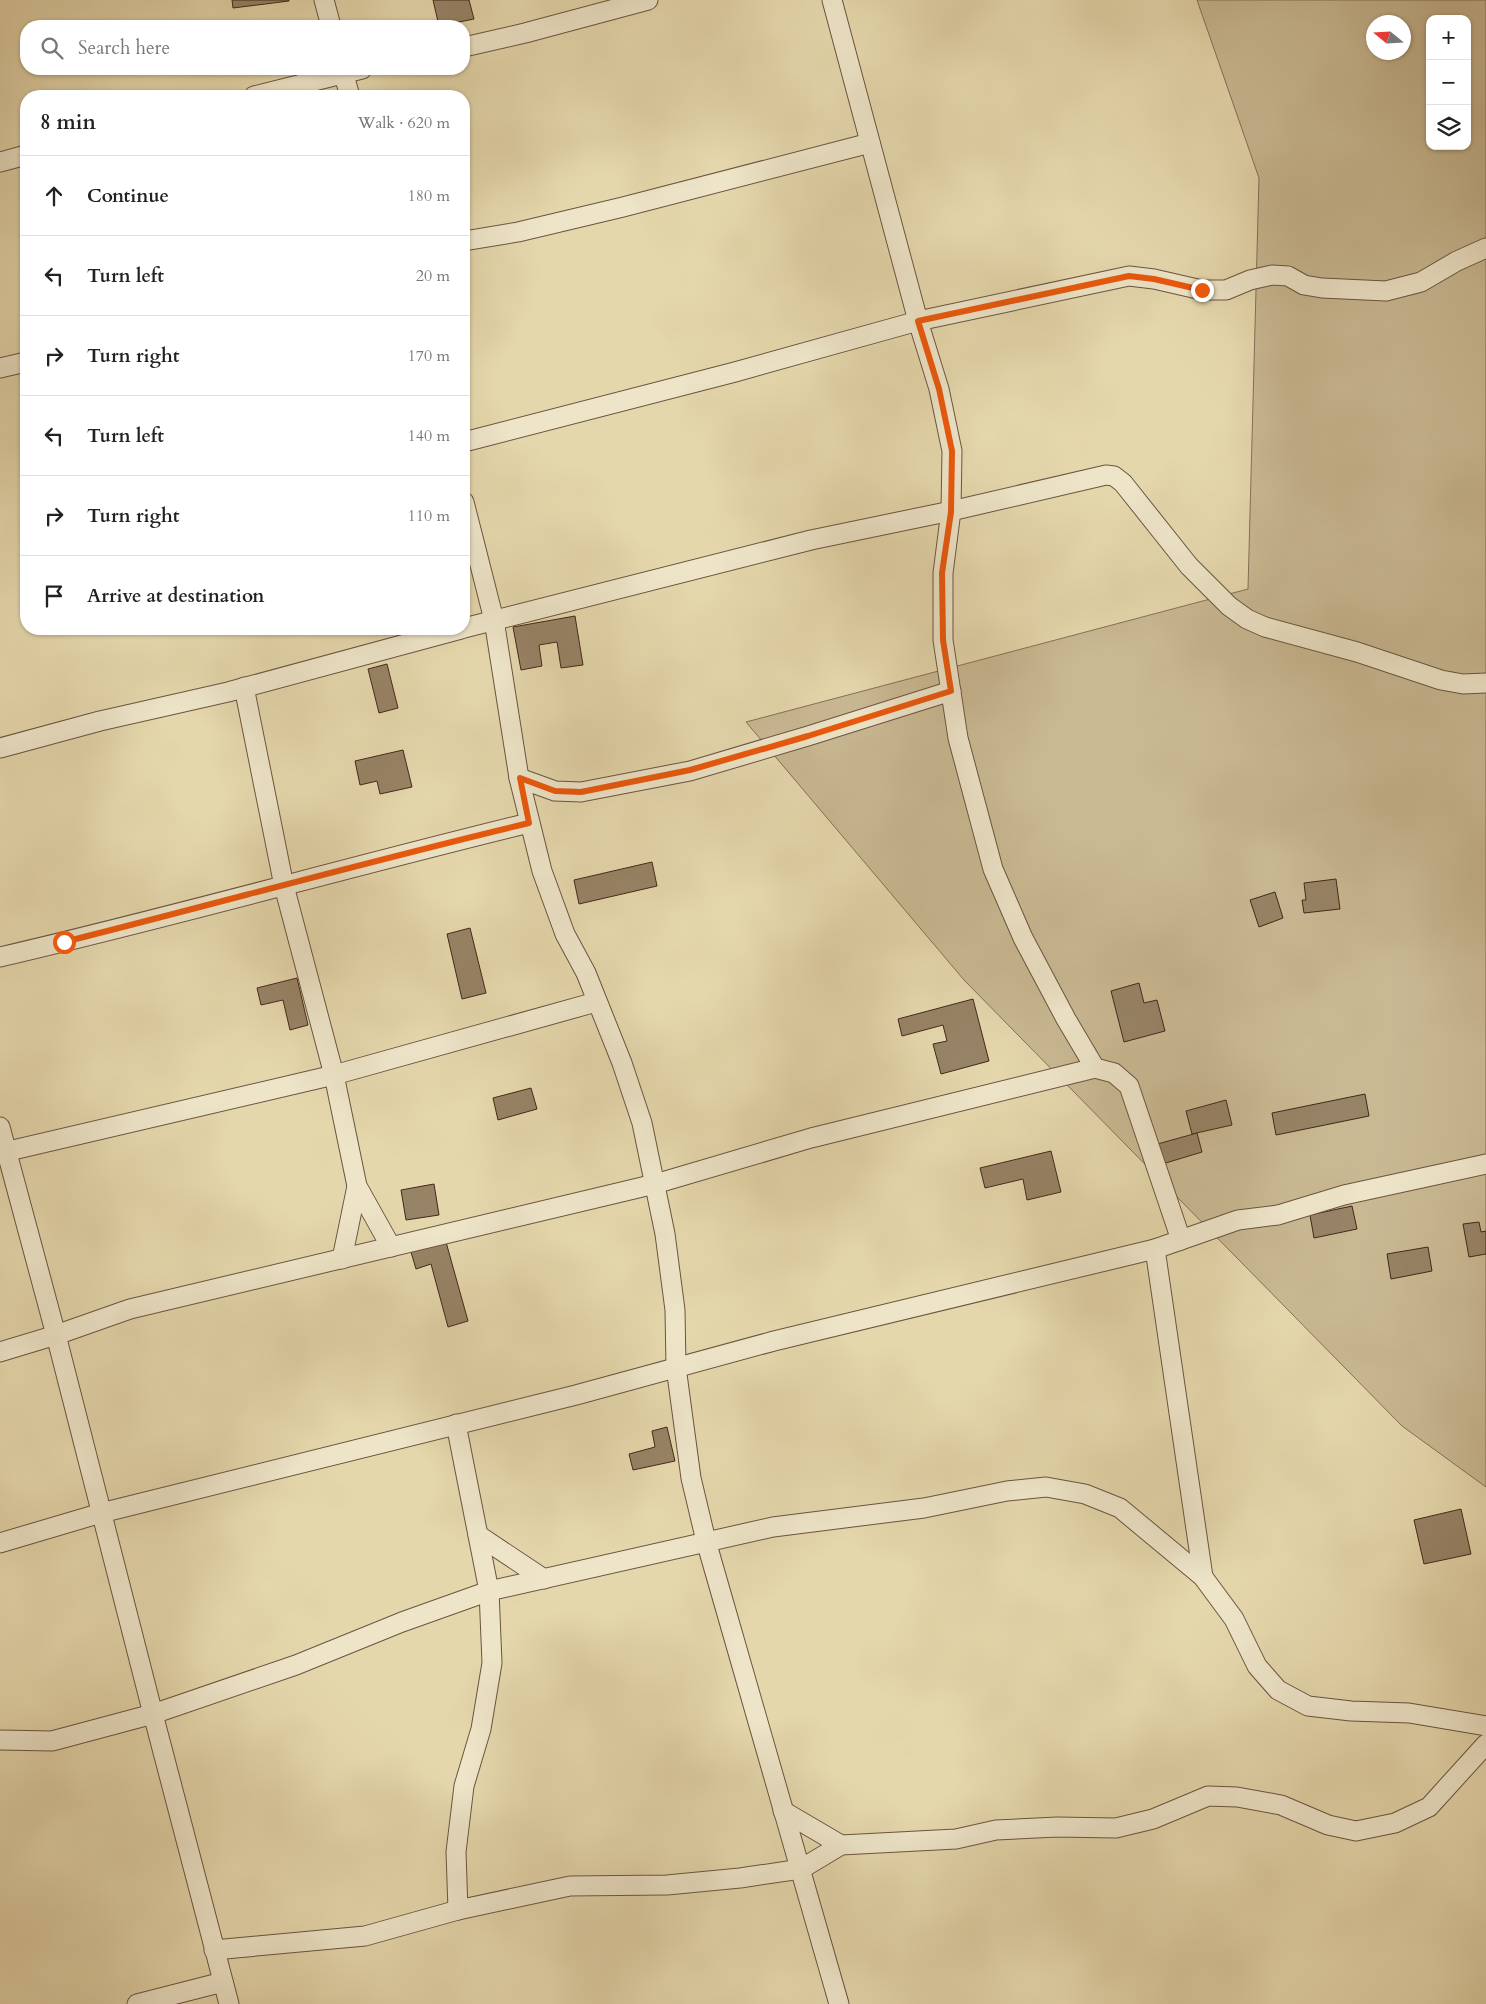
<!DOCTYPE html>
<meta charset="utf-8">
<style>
:root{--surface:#fff;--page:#f2f2f2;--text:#222;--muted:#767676;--line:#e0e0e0}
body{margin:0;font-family:Cardo,serif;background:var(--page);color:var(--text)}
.controls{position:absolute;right:15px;top:15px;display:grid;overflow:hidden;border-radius:10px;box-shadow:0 1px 4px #0004}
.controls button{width:45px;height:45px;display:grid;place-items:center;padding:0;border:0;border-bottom:1px solid var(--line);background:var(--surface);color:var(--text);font:25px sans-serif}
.compass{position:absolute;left:1366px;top:15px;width:45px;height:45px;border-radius:50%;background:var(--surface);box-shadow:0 1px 4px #0004;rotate:288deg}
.stop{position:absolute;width:15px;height:15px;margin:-11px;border:4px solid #ea580c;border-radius:50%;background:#fff}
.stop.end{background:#ea580c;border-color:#fff;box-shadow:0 1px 5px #0008}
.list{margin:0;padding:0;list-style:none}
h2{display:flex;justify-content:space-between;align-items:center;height:65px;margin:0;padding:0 20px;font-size:21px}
h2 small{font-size:16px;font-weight:400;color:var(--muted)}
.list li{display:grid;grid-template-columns:32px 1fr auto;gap:15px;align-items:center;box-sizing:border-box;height:80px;padding:0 20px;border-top:1px solid var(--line)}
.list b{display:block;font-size:19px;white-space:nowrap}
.list em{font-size:16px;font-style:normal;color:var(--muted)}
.icon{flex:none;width:28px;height:28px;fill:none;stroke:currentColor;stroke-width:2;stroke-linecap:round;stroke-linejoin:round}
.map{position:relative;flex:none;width:1486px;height:2004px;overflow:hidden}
.search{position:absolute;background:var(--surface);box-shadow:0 1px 4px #0004;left:20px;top:20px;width:450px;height:55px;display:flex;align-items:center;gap:12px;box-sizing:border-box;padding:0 18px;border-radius:20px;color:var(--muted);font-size:19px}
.panel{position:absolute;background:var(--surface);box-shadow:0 1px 4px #0004;left:20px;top:90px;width:450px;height:545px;border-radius:20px}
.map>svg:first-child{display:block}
.green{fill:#c9b993;stroke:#867057;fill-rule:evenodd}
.building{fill:#978366;stroke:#42281b}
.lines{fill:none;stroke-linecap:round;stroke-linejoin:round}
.minor-casing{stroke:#6b543f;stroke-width:21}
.minor{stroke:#eee5c9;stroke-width:19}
.route{stroke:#ea580c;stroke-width:6}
</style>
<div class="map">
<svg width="1486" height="2004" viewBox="0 0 1486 2004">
<rect width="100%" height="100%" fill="#e5d7ac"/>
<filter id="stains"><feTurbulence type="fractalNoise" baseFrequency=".004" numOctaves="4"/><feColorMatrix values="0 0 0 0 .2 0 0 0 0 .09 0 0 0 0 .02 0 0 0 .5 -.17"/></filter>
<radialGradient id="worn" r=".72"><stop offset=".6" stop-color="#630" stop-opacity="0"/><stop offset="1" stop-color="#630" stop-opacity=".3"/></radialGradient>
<path class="green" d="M1197 0H1486V1487L1402 1426 964 980 746 722 1248 589 1259 178ZM1430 19H1467V146H1430ZM1374 22H1404V52H1374Z"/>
<g class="building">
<path d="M232 0H289V1L233 8Z"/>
<path d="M433 0H469L474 19 439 26Z"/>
<path d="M575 616 583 665 561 668 557 642 539 645 542 666 521 670 513 627Z"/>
<path d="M387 664 398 708 379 713 368 669Z"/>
<path d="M403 750 412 787 380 794 377 781 360 785 355 761Z"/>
<path d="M652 862 657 886 579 904 574 880Z"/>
<path d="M1336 879 1340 909 1304 913 1302 900H1306L1304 883Z"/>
<path d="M1275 892 1283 918 1259 927 1250 900Z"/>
<path d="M470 928 486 993 462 999 447 934Z"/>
<path d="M297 978 308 1025 290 1030 283 1000 261 1005 257 988Z"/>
<path d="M1139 983 1144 1003 1157 1000 1165 1031 1124 1042 1111 991Z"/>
<path d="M973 999 989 1061 941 1074 933 1044 947 1041 943 1025 902 1036 898 1019Z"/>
<path d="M531 1088 537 1109 498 1120 493 1098Z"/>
<path d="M1365 1094 1369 1116 1276 1135 1272 1113Z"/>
<path d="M1226 1100 1232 1125 1192 1134 1186 1111Z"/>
<path d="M1197 1133 1202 1152 1159 1165 1154 1145Z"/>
<path d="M1051 1151 1061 1192 1027 1200 1023 1179 985 1188 980 1168Z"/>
<path d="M434 1184 439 1215 406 1220 401 1190Z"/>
<path d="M1352 1206 1357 1229 1314 1238 1310 1215Z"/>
<path d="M1479 1222 1481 1232 1486 1231V1254L1469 1257 1463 1224Z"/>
<path d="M446 1242 468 1321 448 1327 431 1264 416 1269 411 1252Z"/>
<path d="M1428 1247 1432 1271 1391 1279 1387 1254Z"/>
<path d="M667 1427 675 1461 633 1470 629 1454 655 1447 652 1431Z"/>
<path d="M1461 1509 1471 1554 1424 1564 1414 1520Z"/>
</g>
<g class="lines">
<defs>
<g id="minor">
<path d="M324 0 331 26"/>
<path d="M832 0 918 321 939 389 952 451 951 511 943 573V640L958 738 993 869 1023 938 1066 1019 1095 1068"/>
<path d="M464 47 525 33 648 0"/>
<path d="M342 69 350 96"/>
<path d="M254 96 362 69"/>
<path d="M0 162 26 155"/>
<path d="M464 241 518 232 623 207 870 143"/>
<path d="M0 368 26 362"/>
<path d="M464 442 735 372 918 321 1129 276 1154 279 1202 290H1226L1250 280 1272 275 1288 276 1304 285 1322 288 1386 291 1421 282 1457 261 1486 248"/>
<path d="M464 502 494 620 519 778 542 871 565 934 586 973 622 1063 642 1123 665 1234 675 1310 676 1367 691 1478 706 1541 839 2004"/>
<path d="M464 628 811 540 951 511 1106 475 1114 476 1123 483 1189 566 1229 606 1247 619 1265 627 1357 652 1441 680 1463 684 1486 683"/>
<path d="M244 687 284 886 334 1075 357 1186 391 1247"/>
<path d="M0 748 100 721 228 692 461 629"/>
<path d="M519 778 555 791 581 792 690 771 808 736 951 691"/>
<path d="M0 957C177 916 352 866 529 823"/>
<path d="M0 1127 56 1335 153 1714 229 2004"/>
<path d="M0 1153 334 1075 596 1002"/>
<path d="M1155 1249 1203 1577"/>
<path d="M342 1259 357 1186"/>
<path d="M0 1352 56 1335 130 1309 655 1184 811 1138 1095 1068 1114 1073 1129 1086 1181 1240"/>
<path d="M456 1424 489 1591 492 1663 481 1729 464 1786 456 1852 458 1910"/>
<path d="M478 1535 544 1579"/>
<path d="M0 1543 101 1513 576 1395 774 1341 1155 1249 1238 1220 1278 1215 1344 1195 1486 1164"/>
<path d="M0 1740 52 1741 153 1714 296 1665 402 1622 489 1591 773 1527 924 1508 1007 1491 1046 1487 1085 1494 1120 1508 1203 1577 1234 1619 1257 1666 1278 1690 1308 1706 1351 1711 1409 1713 1486 1726"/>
<path d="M783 1811 841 1845"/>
<path d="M214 1950 365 1936 458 1910 570 1886 667 1885 740 1878 801 1869 841 1845 956 1839 996 1830 1057 1827 1116 1828 1153 1819 1208 1796 1237 1797 1281 1805 1328 1825 1356 1831 1395 1823 1429 1807 1486 1744"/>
<path d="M137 2004 223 1982"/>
</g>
</defs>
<use href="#minor" class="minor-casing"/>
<use href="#minor" class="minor"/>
</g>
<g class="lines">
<path class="route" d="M64 942C219 903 373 860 529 823L520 778 555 791 581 792 690 770 808 736 951 691 943 640 942 573 951 512 952 451 939 389 918 321 1129 276 1154 279 1202 290"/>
</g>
<rect width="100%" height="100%" filter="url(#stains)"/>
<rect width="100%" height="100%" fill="url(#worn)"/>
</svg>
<div class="controls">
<button>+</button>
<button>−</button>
<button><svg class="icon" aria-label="layers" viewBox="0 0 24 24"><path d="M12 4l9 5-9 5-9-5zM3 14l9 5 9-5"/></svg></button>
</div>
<svg class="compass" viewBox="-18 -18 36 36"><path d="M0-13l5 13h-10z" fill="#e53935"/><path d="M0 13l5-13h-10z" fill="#767676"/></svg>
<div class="stop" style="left:64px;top:942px"></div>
<div class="stop end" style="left:1202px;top:290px"></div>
<div class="search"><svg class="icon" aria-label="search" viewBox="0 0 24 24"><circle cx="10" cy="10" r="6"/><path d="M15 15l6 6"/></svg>Search here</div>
<section class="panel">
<h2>8 min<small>Walk · 620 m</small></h2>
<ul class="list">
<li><svg class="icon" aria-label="ahead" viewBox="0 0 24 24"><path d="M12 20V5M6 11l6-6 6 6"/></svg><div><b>Continue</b></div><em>180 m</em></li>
<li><svg class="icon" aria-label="left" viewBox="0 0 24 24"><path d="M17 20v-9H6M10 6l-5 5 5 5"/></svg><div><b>Turn left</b></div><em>20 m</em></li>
<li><svg class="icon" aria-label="right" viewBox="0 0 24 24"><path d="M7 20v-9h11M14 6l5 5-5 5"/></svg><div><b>Turn right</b></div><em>170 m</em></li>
<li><svg class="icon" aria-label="left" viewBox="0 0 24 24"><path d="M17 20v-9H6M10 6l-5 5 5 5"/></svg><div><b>Turn left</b></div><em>140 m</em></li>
<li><svg class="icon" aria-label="right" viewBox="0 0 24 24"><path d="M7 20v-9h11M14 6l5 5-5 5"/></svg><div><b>Turn right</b></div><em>110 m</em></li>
<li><svg class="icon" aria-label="arrive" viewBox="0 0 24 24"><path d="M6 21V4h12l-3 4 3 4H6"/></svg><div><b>Arrive at destination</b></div></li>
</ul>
</section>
</div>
